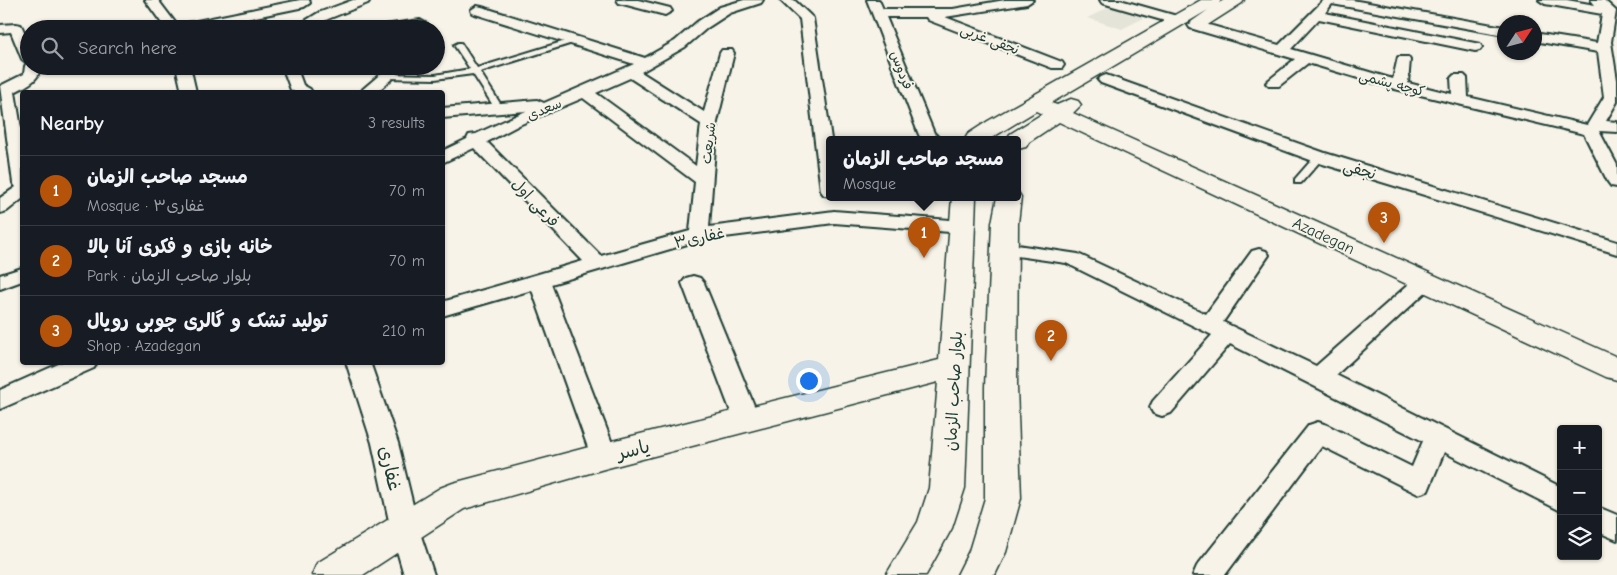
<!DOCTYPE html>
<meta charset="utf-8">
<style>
:root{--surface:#171b24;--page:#20242c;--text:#f1f3f6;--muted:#9ea1a6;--line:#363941;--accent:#b45309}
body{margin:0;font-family:"Comic Neue","Playpen Sans Arabic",sans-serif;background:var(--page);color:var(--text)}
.controls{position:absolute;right:15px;bottom:15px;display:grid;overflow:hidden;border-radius:5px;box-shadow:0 1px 4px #0004}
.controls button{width:45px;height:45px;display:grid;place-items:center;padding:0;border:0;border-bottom:1px solid var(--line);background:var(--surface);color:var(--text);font:25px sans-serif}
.compass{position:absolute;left:1497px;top:15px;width:45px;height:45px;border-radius:50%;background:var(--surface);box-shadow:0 1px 4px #0004;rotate:54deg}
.you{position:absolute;left:808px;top:380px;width:18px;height:18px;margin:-12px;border:4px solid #fff;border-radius:50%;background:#1a73e8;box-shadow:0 0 0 8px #1a73e833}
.badge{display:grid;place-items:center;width:32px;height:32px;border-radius:50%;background:var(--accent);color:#fff;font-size:16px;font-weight:700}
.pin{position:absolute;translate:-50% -41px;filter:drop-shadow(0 1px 2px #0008)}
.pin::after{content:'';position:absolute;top:26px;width:18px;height:15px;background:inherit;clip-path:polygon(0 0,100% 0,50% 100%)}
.popup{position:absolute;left:826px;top:136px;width:195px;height:65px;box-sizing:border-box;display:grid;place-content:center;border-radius:5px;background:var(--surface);filter:drop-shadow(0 1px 4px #0005);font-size:16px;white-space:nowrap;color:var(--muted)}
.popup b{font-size:19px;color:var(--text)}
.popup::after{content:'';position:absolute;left:50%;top:100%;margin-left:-10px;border:10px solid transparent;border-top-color:var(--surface)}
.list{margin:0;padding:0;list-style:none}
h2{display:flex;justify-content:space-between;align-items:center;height:65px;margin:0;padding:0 20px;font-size:21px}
h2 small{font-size:16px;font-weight:400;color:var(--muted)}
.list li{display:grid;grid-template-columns:32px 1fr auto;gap:15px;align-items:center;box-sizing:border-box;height:70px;padding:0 20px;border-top:1px solid var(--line)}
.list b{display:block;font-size:19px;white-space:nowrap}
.list p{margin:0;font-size:16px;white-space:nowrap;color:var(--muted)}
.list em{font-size:16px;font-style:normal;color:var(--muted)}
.icon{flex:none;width:28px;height:28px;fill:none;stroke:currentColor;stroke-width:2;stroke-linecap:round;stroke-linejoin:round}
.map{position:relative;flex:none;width:1617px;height:575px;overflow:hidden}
.search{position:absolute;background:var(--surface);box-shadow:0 1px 4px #0004;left:20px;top:20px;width:425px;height:55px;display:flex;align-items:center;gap:12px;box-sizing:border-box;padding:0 18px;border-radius:28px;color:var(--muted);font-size:19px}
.panel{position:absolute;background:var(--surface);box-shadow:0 1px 4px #0004;left:20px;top:90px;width:425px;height:275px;border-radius:5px}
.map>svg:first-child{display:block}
.built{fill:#e5e4d9}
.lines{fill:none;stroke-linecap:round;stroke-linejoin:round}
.lane-casing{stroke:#1f3d34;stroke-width:4}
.street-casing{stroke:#1f3d34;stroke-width:4}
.secondary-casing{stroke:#1f3d34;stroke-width:3}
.lane{fill:#f7f3e8;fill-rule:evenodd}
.street{fill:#f7f3e8;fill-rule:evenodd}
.secondary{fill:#f7f3e8;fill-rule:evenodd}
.labels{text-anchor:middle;stroke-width:4;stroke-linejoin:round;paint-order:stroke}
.far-street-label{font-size:14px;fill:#1f3d34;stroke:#f7f3e8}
.street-label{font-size:16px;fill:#1f3d34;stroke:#f7f3e8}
.near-street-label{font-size:19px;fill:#1f3d34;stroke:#f7f3e8}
</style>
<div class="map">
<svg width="1617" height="575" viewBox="0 0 1617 575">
<rect width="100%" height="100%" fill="#f7f3e8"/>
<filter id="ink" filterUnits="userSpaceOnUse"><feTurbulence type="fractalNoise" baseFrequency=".02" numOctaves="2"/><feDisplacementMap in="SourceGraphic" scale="10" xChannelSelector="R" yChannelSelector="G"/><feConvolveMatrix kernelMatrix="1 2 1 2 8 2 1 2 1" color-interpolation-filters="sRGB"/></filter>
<g filter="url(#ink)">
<path class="built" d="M1113 5 1142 14V19L1122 29 1087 18Z"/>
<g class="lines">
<defs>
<g id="lane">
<path d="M572 39 579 41 480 72 503 108 499 111 496 110 473 74 435 79 387 78 383 76 387 74 435 75 470 69 454 45 458 43H461L477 68Z"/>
<path d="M1319 154 1322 155V159L1301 183H1295V179L1316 155Z"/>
</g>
<g id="street">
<path d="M145 0H158L177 25 300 0H309L310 3 304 7 198 29H166Z"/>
<path d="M353 0H370L368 3 328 19 309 29H292L318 13Z"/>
<path d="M617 0H638L670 8 672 11 665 15 619 3Z"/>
<path d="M744 0H763L761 3 730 13 707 28 685 47 641 72 704 112 720 53 722 50H732L734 53 717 122 709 227 834 211 963 221 970 223 973 227 970 231 963 233 834 223 701 240 551 284 617 456 613 463 604 466 595 463 591 456 532 290 442 316V302L583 261 474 148 442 163V151L467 139 469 135 476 134 526 111 442 118V108L537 100 544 103 634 64 472 13 471 10 477 6 482 7 645 58 675 41 697 22 720 7ZM630 78 701 124 696 166 596 93ZM583 98 695 182 690 231 601 256 487 142 519 125Z"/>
<path d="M780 0H794L813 18 831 139 830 196 824 195 821 191 800 19Z"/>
<path d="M867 0H879L883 9H953L1005 0H1033L1027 4 945 17 1062 62 1064 65 1062 68H1052L928 20 926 17H886L934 133 940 139H922L919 135Z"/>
<path d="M1100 0H1120L1184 18 1186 21 1179 25 1102 3Z"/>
<path d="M1324 0H1352L1504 27V35L1332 4 1325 13 1480 44 1482 47 1480 50 1475 51 1319 19 1291 49 1393 79 1398 57H1408L1410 60 1408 83 1452 94 1451 78 1454 75H1464L1467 78 1468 97 1587 125 1604 97 1598 52 1534 41V33L1597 43 1602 14 1545 4 1539 0H1567L1595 5 1591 0H1604L1616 11 1611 42 1617 80V102L1606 121 1617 122V132L1599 131 1617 165V187L1611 186 1608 182 1584 134 1395 89 1308 63 1279 86H1269L1266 83 1269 80 1295 59 1190 28 1188 25 1195 21 1279 45Z"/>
<path d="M420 20 427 24 425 27 415 29H377L384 25Z"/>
<path d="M16 24 21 25 29 42V66H39C42 80 25 86 15 92L22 134V199L7 211 0 213V198L16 187 13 183 0 86 24 74 25 66 27 63 22 59 11 32 0 33V25Z"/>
<path d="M176 66H190L196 92H182Z"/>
<path d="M282 66H296L303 85 310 89 312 92H295L291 90Z"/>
<path d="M390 66H406L377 92H361L363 89Z"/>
<path d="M1106 75 1325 153 1617 242V254L1313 161 1101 83 1098 80 1101 77Z"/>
<path d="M1004 243 1078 254 1206 314 1252 251 1259 249 1266 251 1269 255 1223 322 1316 366 1417 277 1424 275 1431 277 1435 282 1431 287 1336 375 1561 487V511L1444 452 1428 491 1418 494 1322 446 1225 575H1193L1197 566 1309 425 1318 422 1327 425 1412 467 1423 441 1230 344 1171 413 1162 416 1153 413 1150 407 1153 401 1212 335 1066 263 997 253 994 249 997 245Z"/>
<path d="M22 268V281L0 289V275Z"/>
<path d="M693 276 700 278 704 283 760 420 756 427 747 429 738 427 734 420 682 283 686 278Z"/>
<path d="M63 362H97L94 368 0 409V390Z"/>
<path d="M346 362H370L398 443 419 530 434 575H404L391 530 372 443Z"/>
<path d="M1598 507 1617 515V540L1598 532Z"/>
</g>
<g id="secondary">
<path d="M1201 0H1221L1219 3 1224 0H1244L1242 3 1206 26 1200 27 1194 26 1191 22 1208 10 1051 103 1057 105 1071 99 1078 101 1081 105 1073 113 1617 357V380L1606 377 1059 122 1029 142 1026 147 1018 149V139H1007L1010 134 1042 114 1036 111 990 139H965L968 134 988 121Z"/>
<path d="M1018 192 1021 197 1018 223 1017 387 1021 498 1006 552 995 575H957L969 551 985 498V387L992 223 997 197H1018Z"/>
<path d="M952 197H976L965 488 952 528 926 575H886L918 522 929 488 938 382 604 469 464 509 363 575H312L317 563 440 488 453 483 604 443 939 360Z"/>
</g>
</defs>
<use href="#lane" class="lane-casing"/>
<use href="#street" class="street-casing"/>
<use href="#secondary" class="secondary-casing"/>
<use href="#lane" class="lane"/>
<use href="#street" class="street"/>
<use href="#secondary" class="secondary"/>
</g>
</g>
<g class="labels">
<g class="far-street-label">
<text transform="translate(990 39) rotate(21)" y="5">نجفی غربی</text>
<text transform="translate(902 70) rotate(69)" y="5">فردوس</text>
<text transform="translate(1392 83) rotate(15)" y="5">کوچه پشمی</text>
<text transform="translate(544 109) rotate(-23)" y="5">سعدی</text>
<text transform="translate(708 143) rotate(-83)" y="5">شریعت</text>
</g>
<g class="street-label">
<text transform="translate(1360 169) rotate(17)" y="6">نجفی</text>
<text transform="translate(536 202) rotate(46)" y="6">فرعی اول</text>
<text transform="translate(1324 235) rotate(25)" y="6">Azadegan</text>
<text transform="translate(699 237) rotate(-12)" y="6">غفاری۳</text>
<text transform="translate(953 391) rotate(-87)" y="6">بلوار صاحب الزمان</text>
</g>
<g class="near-street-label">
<text transform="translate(633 449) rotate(-14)" y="7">یاسر</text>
<text transform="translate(391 468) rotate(77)" y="7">غفاری</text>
</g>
</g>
</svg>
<div class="controls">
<button>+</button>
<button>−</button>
<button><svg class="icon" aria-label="layers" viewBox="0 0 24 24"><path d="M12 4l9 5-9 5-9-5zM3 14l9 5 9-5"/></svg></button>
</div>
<svg class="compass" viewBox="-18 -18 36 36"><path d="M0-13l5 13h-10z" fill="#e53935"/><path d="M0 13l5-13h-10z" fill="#9ea1a6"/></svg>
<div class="you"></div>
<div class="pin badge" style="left:924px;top:258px">1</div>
<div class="popup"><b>مسجد صاحب الزمان</b>Mosque</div>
<div class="pin badge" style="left:1051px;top:361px">2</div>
<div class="pin badge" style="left:1384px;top:243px">3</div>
<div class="search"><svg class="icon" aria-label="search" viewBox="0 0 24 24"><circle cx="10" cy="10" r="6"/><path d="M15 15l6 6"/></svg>Search here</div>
<section class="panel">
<h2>Nearby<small>3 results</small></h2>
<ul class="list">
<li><span class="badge">1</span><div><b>مسجد صاحب الزمان</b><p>Mosque · غفاری۳</p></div><em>70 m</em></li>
<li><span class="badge">2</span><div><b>خانه بازی و فکری آنا بالا</b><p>Park · بلوار صاحب الزمان</p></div><em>70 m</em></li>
<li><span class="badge">3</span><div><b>تولید تشک و گالری چوبی رویال</b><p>Shop · Azadegan</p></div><em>210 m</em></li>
</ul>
</section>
</div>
